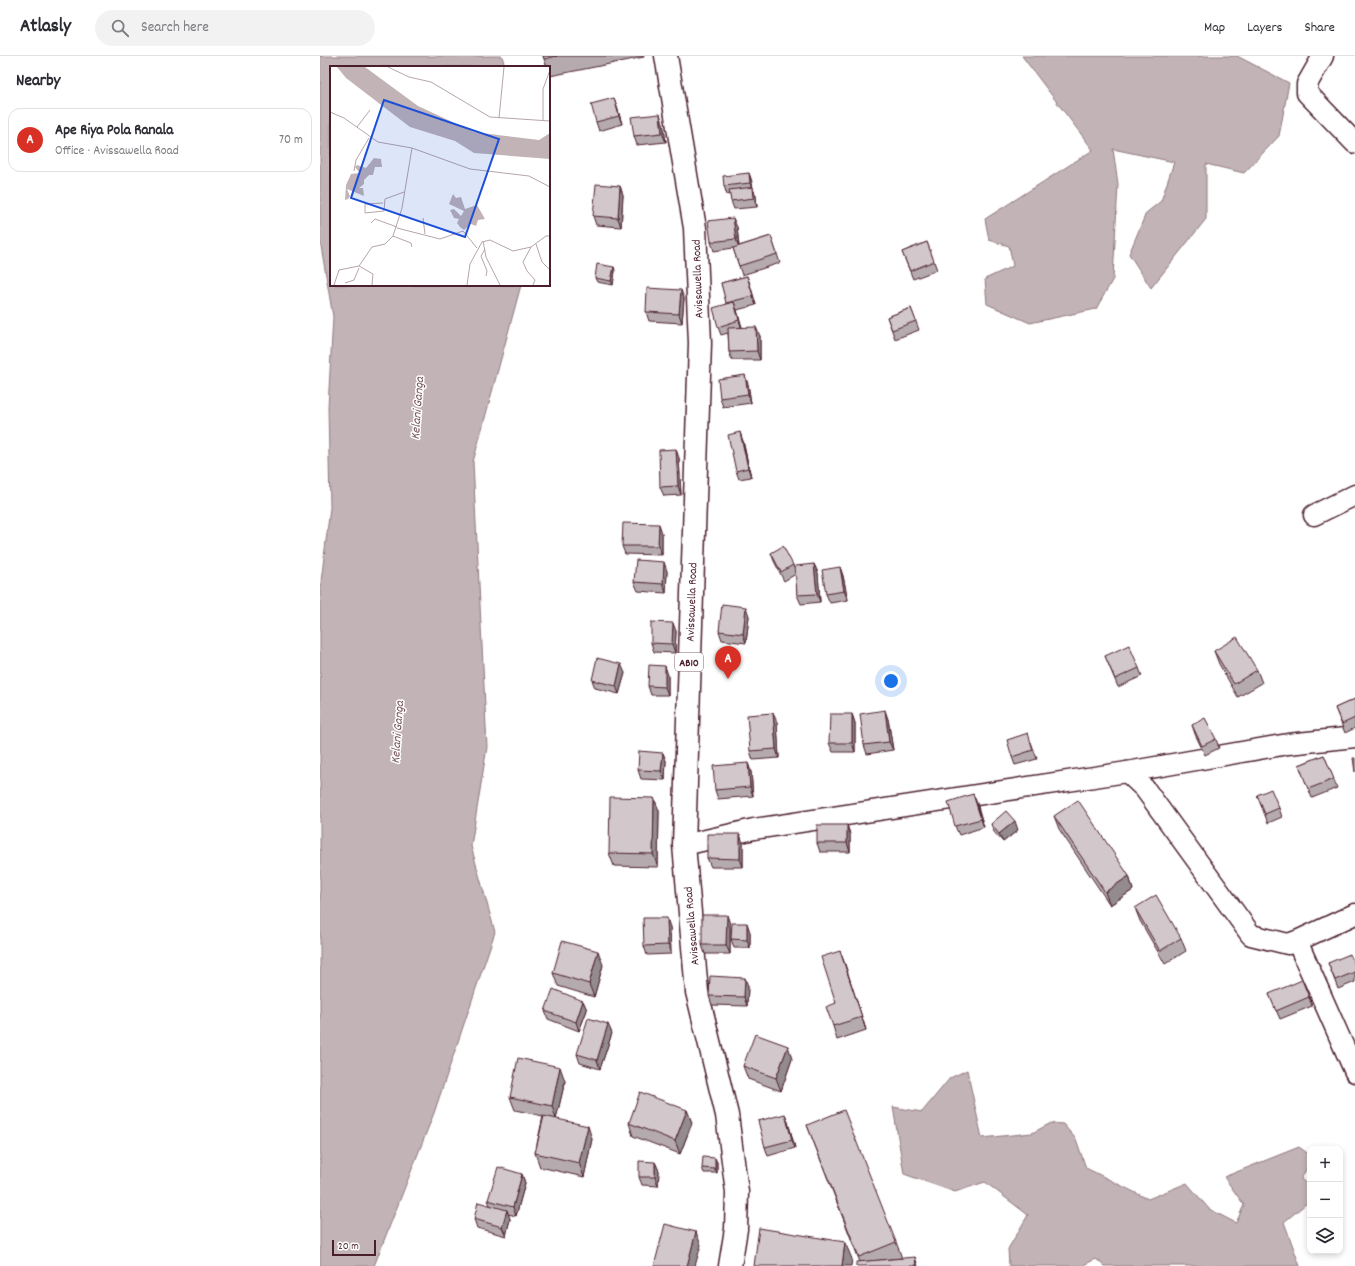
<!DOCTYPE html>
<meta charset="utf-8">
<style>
:root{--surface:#fff;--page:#f2f2f3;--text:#2b2b33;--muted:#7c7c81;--line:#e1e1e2;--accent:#d93025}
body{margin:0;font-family:Dekko,sans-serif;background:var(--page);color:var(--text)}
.controls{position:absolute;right:12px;bottom:12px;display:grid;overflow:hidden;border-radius:8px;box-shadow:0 2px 6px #0003}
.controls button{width:36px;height:36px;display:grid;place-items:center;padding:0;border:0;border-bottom:1px solid var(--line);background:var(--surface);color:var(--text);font:20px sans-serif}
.scale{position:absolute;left:12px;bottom:10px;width:44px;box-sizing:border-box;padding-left:4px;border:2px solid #4a1f2b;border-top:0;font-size:11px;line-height:14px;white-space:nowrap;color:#4a1f2b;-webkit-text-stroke:3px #fff;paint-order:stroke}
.you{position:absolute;left:571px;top:625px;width:14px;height:14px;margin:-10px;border:3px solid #fff;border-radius:50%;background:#1a73e8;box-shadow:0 0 0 6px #1a73e833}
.badge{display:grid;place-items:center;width:26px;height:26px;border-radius:50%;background:var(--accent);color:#fff;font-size:13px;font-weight:700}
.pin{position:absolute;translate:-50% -33px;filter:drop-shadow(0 1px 2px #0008)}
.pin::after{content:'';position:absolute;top:21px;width:14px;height:12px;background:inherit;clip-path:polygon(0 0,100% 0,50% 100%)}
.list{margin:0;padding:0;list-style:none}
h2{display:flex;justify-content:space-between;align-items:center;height:52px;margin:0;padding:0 16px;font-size:17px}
h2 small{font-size:13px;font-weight:400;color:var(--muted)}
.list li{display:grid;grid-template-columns:26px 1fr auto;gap:12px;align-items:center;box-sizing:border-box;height:64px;margin:0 8px 8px;padding:0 8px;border:1px solid var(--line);border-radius:12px}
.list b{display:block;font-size:15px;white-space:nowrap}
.list p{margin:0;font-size:13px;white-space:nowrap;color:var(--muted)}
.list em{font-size:13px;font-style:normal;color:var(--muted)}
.icon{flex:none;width:22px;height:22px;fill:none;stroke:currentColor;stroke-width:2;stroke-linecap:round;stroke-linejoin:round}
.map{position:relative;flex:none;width:1035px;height:1210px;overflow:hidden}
header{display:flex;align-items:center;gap:24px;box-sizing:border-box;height:56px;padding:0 20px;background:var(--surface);border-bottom:1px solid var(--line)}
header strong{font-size:19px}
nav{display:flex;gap:22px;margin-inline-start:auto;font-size:14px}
.search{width:280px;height:36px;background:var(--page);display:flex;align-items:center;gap:10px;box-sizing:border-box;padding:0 14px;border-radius:22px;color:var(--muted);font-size:15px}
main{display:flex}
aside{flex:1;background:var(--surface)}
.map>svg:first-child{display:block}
.water{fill:#c1b3b6;stroke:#91787e}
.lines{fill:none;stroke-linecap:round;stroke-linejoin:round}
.minor-casing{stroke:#4a1f2b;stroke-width:23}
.major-casing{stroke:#4a1f2b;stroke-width:25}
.minor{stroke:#fff;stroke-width:20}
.major{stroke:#fff;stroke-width:22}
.wall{fill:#b5abaf;stroke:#4a1f2b}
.shaded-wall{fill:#938b8e;stroke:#4a1f2b}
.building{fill:#d2c7cb;stroke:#4a1f2b}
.labels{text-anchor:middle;stroke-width:3;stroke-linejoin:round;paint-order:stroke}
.shield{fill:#fff;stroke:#80626b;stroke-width:1}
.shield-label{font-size:11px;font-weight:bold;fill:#4a1f2b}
.street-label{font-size:12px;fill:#4a1f2b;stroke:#fff}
.water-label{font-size:13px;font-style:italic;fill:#74535c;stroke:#fff}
.inset-road{fill:none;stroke:#b7a5aa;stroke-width:1}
.view{fill:#1d4ed8;fill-opacity:0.15;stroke:#1d4ed8;stroke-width:2}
.inset-edge{fill:none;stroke:#4a1f2b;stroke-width:2}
</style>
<header>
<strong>Atlasly</strong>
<div class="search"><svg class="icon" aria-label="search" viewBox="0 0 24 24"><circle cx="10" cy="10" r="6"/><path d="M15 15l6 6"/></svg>Search here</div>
<nav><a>Map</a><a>Layers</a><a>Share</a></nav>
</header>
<main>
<aside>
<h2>Nearby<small></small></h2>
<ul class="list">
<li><span class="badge">A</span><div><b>Ape Riya Pola Ranala</b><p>Office · Avissawella Road</p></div><em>70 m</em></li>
</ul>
</aside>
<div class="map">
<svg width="1035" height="1210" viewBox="0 0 1035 1210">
<rect width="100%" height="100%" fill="#fff"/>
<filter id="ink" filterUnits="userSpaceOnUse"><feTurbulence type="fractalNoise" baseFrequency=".025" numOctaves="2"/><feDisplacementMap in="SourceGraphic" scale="8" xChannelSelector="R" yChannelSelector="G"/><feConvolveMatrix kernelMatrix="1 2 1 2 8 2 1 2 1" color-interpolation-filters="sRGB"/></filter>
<g filter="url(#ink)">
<g class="water">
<path d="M0 0H182L185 11H11V229H201L153 406 167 691 151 790 175 876 114 1057 54 1210H0V534L10 452 8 351 13 261 0 184Z"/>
<path d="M702 0H917L969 27 959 80 924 117 886 108V163L831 232 809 198 826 157 841 145 854 106 793 93 798 128 793 223 776 253 710 267 667 248 665 223 693 210 689 190 669 184 665 163 773 94Z"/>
<path d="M647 1014 662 1082 712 1077 731 1067 743 1068 756 1083 766 1112 828 1143 867 1127 889 1153 916 1167 924 1149 904 1121 979 1091 990 1099V1106L981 1123 990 1131V1142L987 1147 964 1166 980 1210H785L776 1203 761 1210H689L688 1193 708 1159 665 1126 635 1136 584 1118 573 1051 602 1056 630 1022Z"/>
</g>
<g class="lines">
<defs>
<g id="minor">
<path d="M1003 0 987 28V37L1035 87"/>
<path d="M994 459 1035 439"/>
<path d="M807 716 825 733 931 879 968 888 977 885 1035 858"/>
<path d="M364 789 434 773 807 716 968 688 1035 681"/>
<path d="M977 885 1035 1016"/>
</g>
<path id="major" d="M346 0 375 172 380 287 364 789 377 936 407 1059 417 1136 416 1173 410 1210"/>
</defs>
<use href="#minor" class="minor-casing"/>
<use href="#major" class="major-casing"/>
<use href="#minor" class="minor"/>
<use href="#major" class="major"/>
</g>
<g class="wall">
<path d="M223 0H324V1L230 20 229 18V11H227Z"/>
<path d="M297 51 302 68 279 75 276 66Z"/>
<path d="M343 67 346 86 317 89 314 80Z"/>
<path d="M429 117 432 126 433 133 436 140 437 151 414 153 411 145 410 138 407 139 404 130Z"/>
<path d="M300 130 303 139 301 171 276 169 273 160Z"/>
<path d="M417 171 419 190 451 180 460 207 422 219 413 192 394 195 391 186Z"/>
<path d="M607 186 617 214 593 223 582 196Z"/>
<path d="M294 211 295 215 293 229 277 226 275 222Z"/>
<path d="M427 220 436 249 417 254 422 271 440 280V304H412L409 296 408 277 401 279 398 271 407 248 401 227Z"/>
<path d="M364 242 362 267 329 265 326 256Z"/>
<path d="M591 252 599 274 575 283 567 261Z"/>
<path d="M428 328 431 347 403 351 400 342Z"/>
<path d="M423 385 431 421 419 423 416 415Z"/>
<path d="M359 402 361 439 344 440 340 431Z"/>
<path d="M342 477V499L305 498 302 490Z"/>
<path d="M451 497 473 509 475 515 494 508 498 517 500 546 481 548 477 539 476 518 464 525 454 505Z"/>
<path d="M520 511 523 520 528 544 510 547 506 538Z"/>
<path d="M347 515 346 537 318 535 314 526Z"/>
<path d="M429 560 426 587 402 584 399 575Z"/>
<path d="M356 575 355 597 334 596 331 587Z"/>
<path d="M894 595 937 614 942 627 918 641 899 608Z"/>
<path d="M785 600 819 612 822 620 798 631Z"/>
<path d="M305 617 299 638 275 632 272 624Z"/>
<path d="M348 619V639H331L328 630Z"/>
<path d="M1035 643V672L1025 677 1015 652Z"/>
<path d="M532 658 535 667V696H513L509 687Z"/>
<path d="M568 663 573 694 547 698 544 689Z"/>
<path d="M457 666 459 702 433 704 430 695Z"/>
<path d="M872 669 896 683 899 692 885 699 875 678Z"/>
<path d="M711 686 717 703 695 709 692 701Z"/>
<path d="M343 697 346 705 345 724 321 723 318 714Z"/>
<path d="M1004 699 1017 732 992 742 979 709Z"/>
<path d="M428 707 431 716 433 740 398 743 395 734Z"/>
<path d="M653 738 664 771 639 779 635 770Z"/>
<path d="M937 739 959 752 962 761 948 767Z"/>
<path d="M334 742 339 755 338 811 294 810 289 797Z"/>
<path d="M734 760 809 820 813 834 790 849 739 773Z"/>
<path d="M671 768 698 774 683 786 674 776Z"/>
<path d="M527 769 530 778V796H500L497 787Z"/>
<path d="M423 787V811H391L387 802Z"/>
<path d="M815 852 861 882 866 895 845 908 820 865Z"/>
<path d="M410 868V898H385L382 889Z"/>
<path d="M350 871 351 898 327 899 324 890Z"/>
<path d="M430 876V892H414L411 883Z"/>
<path d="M520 895 546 974 517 984 513 970 516 947Z"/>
<path d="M1008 907 1035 910V926L1018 933Z"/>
<path d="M283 909 274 941 238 930 233 917Z"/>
<path d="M428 930 427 950 392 949 389 940Z"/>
<path d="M949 938 989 941 992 950 960 963Z"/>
<path d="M263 945 267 954 259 975 228 963 225 955Z"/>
<path d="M292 977 280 1013 260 1007 257 998Z"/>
<path d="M472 1003 461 1035 428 1023 423 1010Z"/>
<path d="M245 1025 236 1063 272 1083 264 1121 220 1111 215 1097 223 1060 195 1054 190 1041Z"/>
<path d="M367 1054 372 1067 360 1098 313 1080 309 1067Z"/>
<path d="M465 1058 468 1066 475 1092 448 1100 445 1091Z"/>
<path d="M487 1069 576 1186 582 1202 540 1206Z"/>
<path d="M335 1106 339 1115 338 1130 322 1129 319 1121Z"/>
<path d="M397 1106V1117H384L382 1112Z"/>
<path d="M202 1118 205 1127 196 1160 188 1158 190 1163 186 1180 157 1172 154 1163 170 1149 168 1144Z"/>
</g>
<g class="shaded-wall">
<path d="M294 42 297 51 302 68 299 60Z"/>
<path d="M340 58 343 67 346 86 342 77Z"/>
<path d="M429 117 432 126 433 133 436 140 437 151 434 142 433 134 430 127Z"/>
<path d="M300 130 303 139 301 171 298 162Z"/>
<path d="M413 162 417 171 419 192 416 183Z"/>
<path d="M294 211 295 215 293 229 291 225Z"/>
<path d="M427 220 430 228 436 249 433 240Z"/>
<path d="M361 234 364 242 362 267 359 258Z"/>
<path d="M414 246 417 255 422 273 419 264Z"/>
<path d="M436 271 440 280V304L437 295Z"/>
<path d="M425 319 428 328 431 347 428 338Z"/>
<path d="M420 376 423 385 431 421 428 412Z"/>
<path d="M356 393 359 402 361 439 358 430Z"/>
<path d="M339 468 342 477V499L338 490Z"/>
<path d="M344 506 347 515 346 537 343 528Z"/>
<path d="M494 508 498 517 500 546 497 538Z"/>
<path d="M520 511 523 520 528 544 524 535Z"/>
<path d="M426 551 429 560 426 587 423 578Z"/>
<path d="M353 567 356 575 355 597 352 588Z"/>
<path d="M301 608 305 617 299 638 296 630Z"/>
<path d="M345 610 348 619V639L345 631Z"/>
<path d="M565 654 568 663 573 694 569 686Z"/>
<path d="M453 657 457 666 459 702 456 693Z"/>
<path d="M532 658 535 667V696L532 687Z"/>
<path d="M343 697 346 705 345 724 341 715Z"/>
<path d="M428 707 431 716 433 740 430 731Z"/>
<path d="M653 738 657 747 664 771 661 763Z"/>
<path d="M334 742 339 755 338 811 333 798Z"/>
<path d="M695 765 698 774 683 786 679 778Z"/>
<path d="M527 769 530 778V796L527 787Z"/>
<path d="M420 778 423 787V811L420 803Z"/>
<path d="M809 820 813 834 790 849 785 836Z"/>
<path d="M407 859 410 868V898L406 889Z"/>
<path d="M347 862 350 871 351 898 348 889Z"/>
<path d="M427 867 430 876V892L427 884Z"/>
<path d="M278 895 283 909 274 941 269 928Z"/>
<path d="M520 895 525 908 546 974 542 961Z"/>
<path d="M425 922 428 930 427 950 424 941Z"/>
<path d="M263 945 267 954 259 975 256 966Z"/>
<path d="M288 968 292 977 280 1013 277 1004Z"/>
<path d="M468 990 472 1003 461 1035 456 1022Z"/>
<path d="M240 1011 245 1025 236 1063 232 1050Z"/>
<path d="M367 1054 372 1067 360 1098 355 1085Z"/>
<path d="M465 1058 468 1066 475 1092 472 1084Z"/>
<path d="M268 1070 272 1083 264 1121 259 1107Z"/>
<path d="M395 1102 397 1106V1117L395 1113Z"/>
<path d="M335 1106 339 1115 338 1130 335 1121Z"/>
<path d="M202 1118 205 1127 196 1160 193 1151Z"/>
<path d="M187 1154 190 1163 186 1180 182 1171Z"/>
<path d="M376 1176 381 1189 375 1210H367Z"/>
<path d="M525 1186 532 1203 531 1210H522Z"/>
<path d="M595 1201 598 1210H596Z"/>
</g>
<g class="building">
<path d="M223 0H237L224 3Z"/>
<path d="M294 42 299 60 276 66 271 48Z"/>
<path d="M340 58 342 77 314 80 311 61Z"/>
<path d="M429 117 430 127 404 130 403 120Z"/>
<path d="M276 128 300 130 298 162 273 160Z"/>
<path d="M433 131 434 142 411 145 409 134Z"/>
<path d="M413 162 416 183 391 186 388 165Z"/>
<path d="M451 180 457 198 419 210 413 192Z"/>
<path d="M607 186 614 205 590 215 582 196Z"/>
<path d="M277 208 294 211 291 225 275 222Z"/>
<path d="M427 220 433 240 406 247 401 227Z"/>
<path d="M327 232 361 234 359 258 326 256Z"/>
<path d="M414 246 419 264 398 271 393 252Z"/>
<path d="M591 252 596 265 572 274 567 261Z"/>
<path d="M436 271 437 295 409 296 408 272Z"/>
<path d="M425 319 428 338 400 342 398 323Z"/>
<path d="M420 376 428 412 416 415 408 379Z"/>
<path d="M356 393 358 430 340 431 339 394Z"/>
<path d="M303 467 339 468 338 490H302Z"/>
<path d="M463 490 473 509 461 516 451 497Z"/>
<path d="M316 504 344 506 343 528 314 526Z"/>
<path d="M494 508 497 538 477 539 475 510Z"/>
<path d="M520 511 524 535 506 538 502 514Z"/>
<path d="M402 548 426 551 423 578 399 575Z"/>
<path d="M331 566 353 567 352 588 331 587Z"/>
<path d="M917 581 937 614 914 628 894 595Z"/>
<path d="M809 589 819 612 795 623 785 600Z"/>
<path d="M277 602 301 608 296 630 272 624Z"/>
<path d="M329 609 345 610V631L328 630Z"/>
<path d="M1035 643V662L1022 668 1015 652Z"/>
<path d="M565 654 569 686 544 689 540 658Z"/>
<path d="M453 657 456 693 430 695 427 659Z"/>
<path d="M510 658H532V687H509Z"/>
<path d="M885 662 896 683 882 690 872 669Z"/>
<path d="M708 677 713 694 692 701 687 684Z"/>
<path d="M319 695 343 697 341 715 318 714Z"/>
<path d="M1004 699 1014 723 988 733 979 709Z"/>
<path d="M1033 702H1035V716Z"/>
<path d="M428 707 430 731 395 734 393 710Z"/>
<path d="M951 733 959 752 945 758 937 739Z"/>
<path d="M653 738 661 763 635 770 628 746Z"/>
<path d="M290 741 334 742 333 798 289 797Z"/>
<path d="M758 744 809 820 785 836 734 760Z"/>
<path d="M686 755 695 765 679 778 671 768Z"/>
<rect x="497" y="769" width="30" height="18"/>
<path d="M387 778H420V803L387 802Z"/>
<path d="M836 839 861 882 840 895 815 852Z"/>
<path d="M382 859H407L406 889H382Z"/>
<path d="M323 862H347L348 889 324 890Z"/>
<path d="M412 867H427V884L411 883Z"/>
<path d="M242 885 278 895 269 928 233 917Z"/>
<path d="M520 895 542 961 513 970 506 951 516 947 501 901Z"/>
<path d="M1030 898 1035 910V916L1015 924 1008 907Z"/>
<path d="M390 920 425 922 424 941 389 940Z"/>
<path d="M982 924 989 941 956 955 949 938Z"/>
<path d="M233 933 263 945 256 966 225 955Z"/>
<path d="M268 962 288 968 277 1004 257 998Z"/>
<path d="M435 978 468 990 456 1022 423 1010Z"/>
<path d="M198 1002 240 1011 232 1050 190 1041Z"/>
<path d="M320 1036 367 1054 355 1085 309 1067Z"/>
<path d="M524 1054 576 1186 539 1201 487 1069Z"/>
<path d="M465 1058 472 1084 445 1091 438 1065Z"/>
<path d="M224 1060 268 1070 259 1107 215 1097Z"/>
<path d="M383 1101 395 1102V1113L382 1112Z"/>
<path d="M319 1105 335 1106V1121H319Z"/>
<path d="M178 1111 202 1118 193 1151 168 1144Z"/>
<path d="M158 1146 187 1154 182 1171 154 1163Z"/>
<path d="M345 1168 376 1176 367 1210H334Z"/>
<path d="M439 1172 525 1186 522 1210H434Z"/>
<path d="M595 1201 596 1210H536V1206Z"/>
</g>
</g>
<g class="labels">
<rect class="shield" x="355" y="597" width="28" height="18" rx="3"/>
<g class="shield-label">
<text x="369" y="610">AB10</text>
</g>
<g class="street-label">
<text transform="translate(377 223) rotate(-92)" y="4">Avissawella Road</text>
<text transform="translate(371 546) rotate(-88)" y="4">Avissawella Road</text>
<text transform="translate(371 870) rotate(-95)" y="4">Avissawella Road</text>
</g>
<g class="water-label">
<text transform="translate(96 352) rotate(-86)" y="5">Kelani Ganga</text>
<text transform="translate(76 676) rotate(-86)" y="5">Kelani Ganga</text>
</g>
</g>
<g transform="translate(10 10)">
<rect width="220" height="220" fill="#fff"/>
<path d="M7 1H35L88 40 144 66 209 74 220 67V93L144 87 125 75 80 61 16 12ZM44 92 51 93 52 101H45L43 109H39L34 114V118L29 122H33L34 130 17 123 20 130 18 133 15 134 16 119 21 108 30 107 25 101 27 99 36 102ZM123 128 126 132 131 131 135 143 147 139 155 153 148 154 146 160 141 158 134 164 130 161 127 157 129 153 124 152 120 144 124 143 131 150 134 145 119 138Z" fill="#c1b3b6"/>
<path class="inset-road" d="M58 1 79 11 101 16 160 51 220 55M0 46 14 52 48 76 82 82 140 103 199 110 220 121M169 52 174 1M213 54V23L220 4M27 61 40 44M24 105 26 94 39 72M53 137 35 138V147L54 145 55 133 74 126M93 152 95 168M41 157 45 153 67 161M67 162 110 173 133 165 147 182M63 170 81 177 82 181M153 175 156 191 170 219M206 178 212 196 220 204M201 181 193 196 197 205 205 214 203 219M155 183 151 190 157 205 156 210M29 200 43 208 42 219M15 217 24 214 29 202M4 219 9 204 29 200 42 181 55 178 63 170 72 142 82 82M137 219 140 198 152 176 160 174 183 185 201 181 216 170H220"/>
<path class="view" d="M54 34 169 73 135 171 21 132Z"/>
<rect width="220" height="220" class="inset-edge"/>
</g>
</svg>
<div class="controls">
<button>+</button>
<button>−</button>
<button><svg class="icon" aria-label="layers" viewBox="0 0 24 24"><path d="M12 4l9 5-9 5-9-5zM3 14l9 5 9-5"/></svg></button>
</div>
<div class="scale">20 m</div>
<div class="you"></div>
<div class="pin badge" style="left:408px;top:623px">A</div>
</div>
</main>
